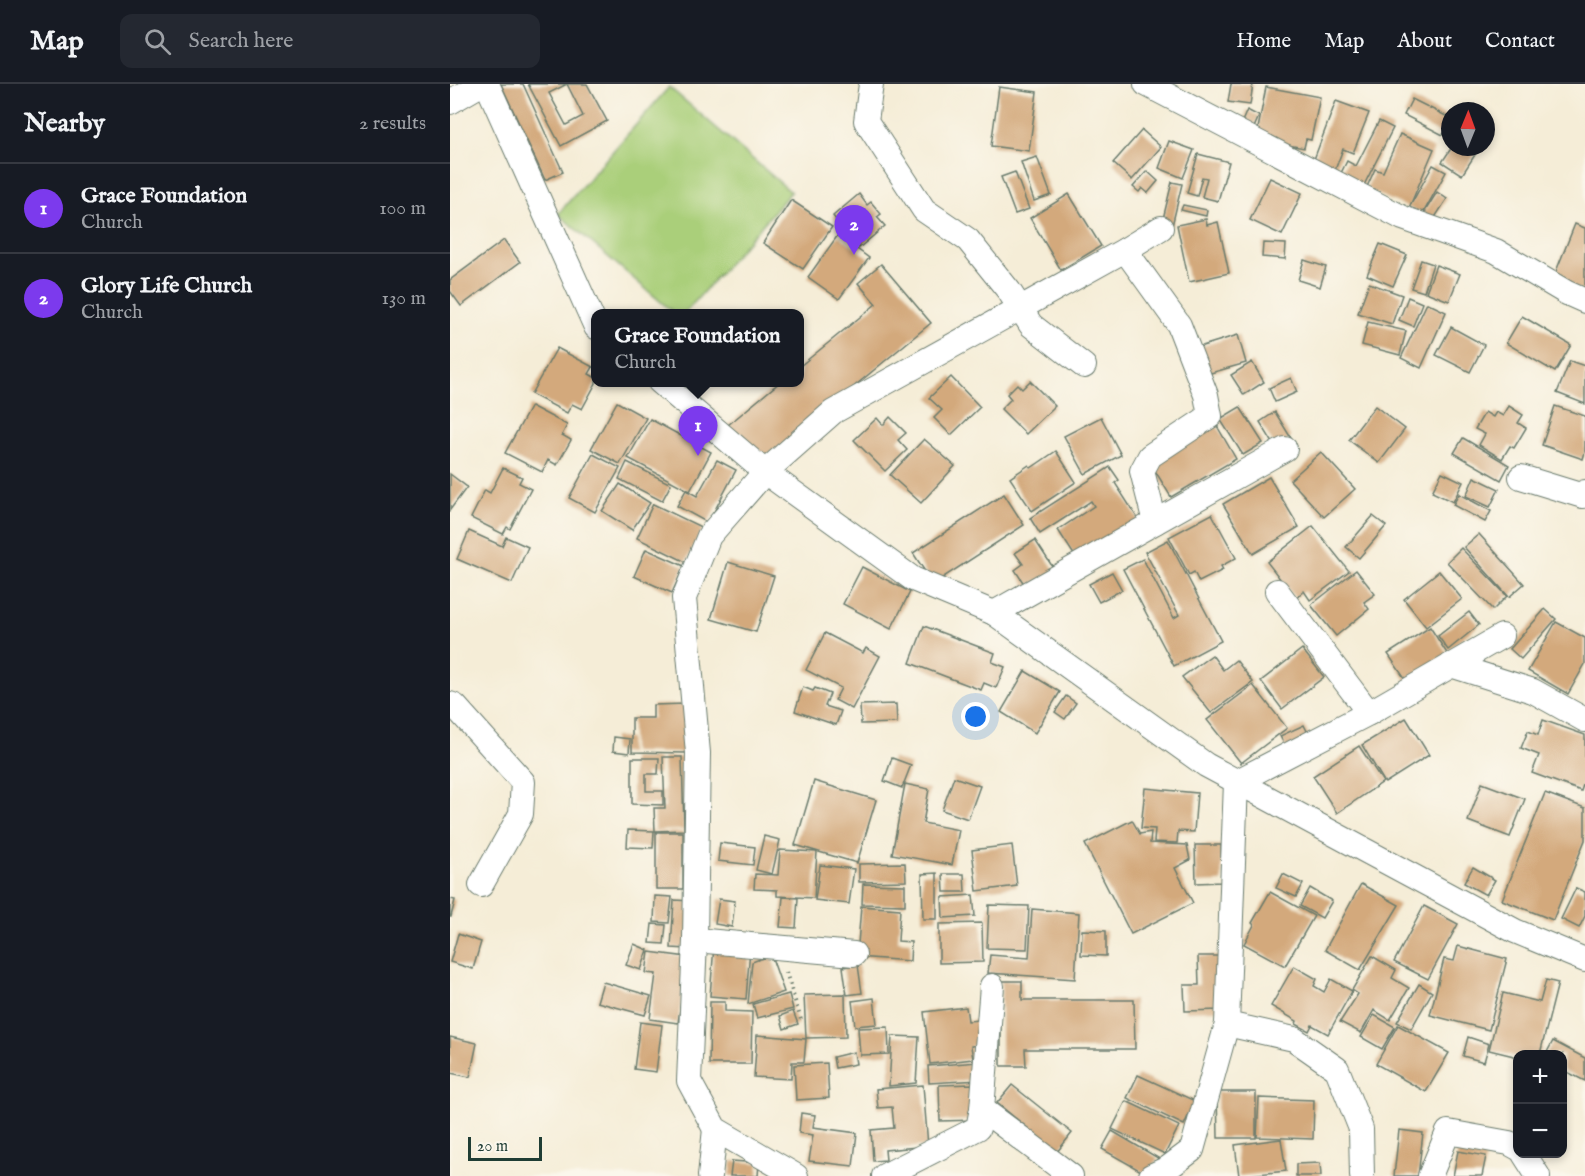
<!DOCTYPE html>
<meta charset="utf-8">
<style>
:root{--surface:#171b24;--page:#242831;--text:#f1f3f6;--muted:#9ea1a6;--line:#363941;--accent:#7c3aed}
body{margin:0;font-family:"IM FELL English",serif;background:var(--page);color:var(--text)}
.controls{position:absolute;right:18px;bottom:18px;display:grid;overflow:hidden;border-radius:12px;box-shadow:0 3px 9px #0003}
.controls button{width:54px;height:54px;display:grid;place-items:center;padding:0;border:0;border-bottom:2px solid var(--line);background:var(--surface);color:var(--text);font:30px sans-serif}
.compass{position:absolute;left:991px;top:18px;width:54px;height:54px;border-radius:50%;background:var(--surface);box-shadow:0 3px 9px #0003;rotate:1deg}
.scale{position:absolute;left:18px;bottom:15px;width:74px;box-sizing:border-box;padding-left:6px;border:3px solid #1f3d34;border-top:0;font-size:16px;line-height:21px;white-space:nowrap;color:#1f3d34;-webkit-text-stroke:4px #fbf7ec;paint-order:stroke}
.you{position:absolute;left:526px;top:633px;width:21px;height:21px;margin:-15px;border:4px solid #fff;border-radius:50%;background:#1a73e8;box-shadow:0 0 0 9px #1a73e833}
.badge{display:grid;place-items:center;width:39px;height:39px;border-radius:50%;background:var(--accent);color:#fff;font-size:20px;font-weight:700}
.pin{position:absolute;translate:-50% -50px;filter:drop-shadow(0 2px 3px #0008)}
.pin::after{content:'';position:absolute;top:32px;width:21px;height:18px;background:inherit;clip-path:polygon(0 0,100% 0,50% 100%)}
.popup{position:absolute;left:141px;top:225px;width:213px;height:78px;box-sizing:border-box;display:grid;place-content:center;border-radius:12px;background:var(--surface);filter:drop-shadow(0 2px 4px #0005);font-size:20px;white-space:nowrap;color:var(--muted)}
.popup b{font-size:22px;color:var(--text)}
.popup::after{content:'';position:absolute;left:50%;top:100%;margin-left:-12px;border:12px solid transparent;border-top-color:var(--surface)}
.list{margin:0;padding:0;list-style:none}
h2{display:flex;justify-content:space-between;align-items:center;height:78px;margin:0;padding:0 24px;font-size:26px}
h2 small{font-size:20px;font-weight:400;color:var(--muted)}
.list li{display:grid;grid-template-columns:39px 1fr auto;gap:18px;align-items:center;box-sizing:border-box;height:90px;padding:0 24px;border-top:2px solid var(--line)}
.list b{display:block;font-size:22px;white-space:nowrap}
.list p{margin:0;font-size:20px;white-space:nowrap;color:var(--muted)}
.list em{font-size:20px;font-style:normal;color:var(--muted)}
.icon{flex:none;width:33px;height:33px;fill:none;stroke:currentColor;stroke-width:2;stroke-linecap:round;stroke-linejoin:round}
.map{position:relative;flex:none;width:1135px;height:1092px;overflow:hidden}
header{display:flex;align-items:center;gap:36px;box-sizing:border-box;height:84px;padding:0 30px;background:var(--surface);border-bottom:2px solid var(--line)}
header strong{font-size:28px}
nav{display:flex;gap:33px;margin-inline-start:auto;font-size:21px}
.search{width:420px;height:54px;background:var(--page);display:flex;align-items:center;gap:15px;box-sizing:border-box;padding:0 21px;border-radius:12px;color:var(--muted);font-size:22px}
main{display:flex}
aside{flex:1;background:var(--surface)}
.map>svg:first-child{display:block}
.green{fill:#aacf7a;stroke:#648657;stroke-width:1.5}
.building{fill:#d3a97c;fill-rule:evenodd}
.lines{fill:none;stroke-linecap:round;stroke-linejoin:round}
.minor-casing{stroke:#6a7b6d;stroke-width:26}
.path{stroke:#6a7b6d;stroke-width:4;stroke-dasharray:1.5 4.5;stroke-linecap:butt}
.minor{stroke:#fff;stroke-width:24}
</style>
<header>
<strong>Map</strong>
<div class="search"><svg class="icon" aria-label="search" viewBox="0 0 24 24"><circle cx="10" cy="10" r="6"/><path d="M15 15l6 6"/></svg>Search here</div>
<nav><a>Home</a><a>Map</a><a>About</a><a>Contact</a></nav>
</header>
<main>
<aside>
<h2>Nearby<small>2 results</small></h2>
<ul class="list">
<li><span class="badge">1</span><div><b>Grace Foundation</b><p>Church</p></div><em>100 m</em></li>
<li><span class="badge">2</span><div><b>Glory Life Church</b><p>Church</p></div><em>130 m</em></li>
</ul>
</aside>
<div class="map">
<svg width="1135" height="1092" viewBox="0 0 1135 1092">
<rect width="100%" height="100%" fill="#fbf7ec"/>
<filter id="ink" filterUnits="userSpaceOnUse"><feTurbulence type="fractalNoise" baseFrequency=".0167" numOctaves="2"/><feDisplacementMap in="SourceGraphic" scale="12" xChannelSelector="R" yChannelSelector="G"/><feConvolveMatrix kernelMatrix="1 2 1 2 8 2 1 2 1" color-interpolation-filters="sRGB"/></filter>
<filter id="wash" filterUnits="userSpaceOnUse"><feTurbulence type="fractalNoise" baseFrequency=".008" numOctaves="4" result="noise"/><feDisplacementMap in="SourceGraphic" scale="24" xChannelSelector="R" yChannelSelector="G"/><feGaussianBlur stdDeviation="1.35" result="paint"/><feColorMatrix in="noise" values="0 0 0 0 0 0 0 0 0 0 0 0 0 0 0 0 0 1.4 0 .05"/><feComposite in="paint" operator="in"/></filter>
<g filter="url(#wash)">
<rect width="100%" height="100%" fill="#f5edd7"/>
<path class="green" d="M219 3 341 108 235 229H224L108 130Z"/>
<g id="blocks">
<g class="building">
<path d="M51 0H73L113 88 95 96Z"/>
<path d="M78 0H137L157 37 111 62ZM117 0 133 32 116 41 99 9Z"/>
<path d="M781 0H803L800 21 778 18Z"/>
<path d="M549 3 587 8 579 67 541 62Z"/>
<path d="M816 3 870 13 861 56 856 55 854 64 806 55Z"/>
<path d="M962 15 1000 34V39L993 51 954 31Z"/>
<path d="M886 17 919 29 903 69 893 65 885 86 863 78Z"/>
<path d="M797 26 809 32 803 46 791 40Z"/>
<path d="M929 37 943 44 913 103 890 91 897 77 906 82Z"/>
<path d="M692 46 711 63 682 96 663 79Z"/>
<path d="M950 50 984 65 959 124 916 105 925 85 933 88Z"/>
<path d="M719 57 744 66 733 94 709 84Z"/>
<path d="M1002 63H1030L1012 91 992 78Z"/>
<path d="M748 70 779 78 768 117 752 113 757 94 752 93 747 112 737 109Z"/>
<path d="M587 73 601 111 584 117 571 78Z"/>
<path d="M983 81 996 88 972 131 959 124Z"/>
<path d="M697 87 708 97 698 109 692 104 689 108 683 103Z"/>
<path d="M565 88 579 125 565 130 551 93Z"/>
<path d="M820 94 852 109 832 151 800 136Z"/>
<path d="M722 98 732 100 722 142 712 139Z"/>
<path d="M987 108 997 115 982 138 972 132Z"/>
<path d="M409 110 417 121 421 118 431 130 427 133 435 142 409 164 383 132Z"/>
<path d="M619 110 651 162 611 186 580 134Z"/>
<path d="M341 116 382 143 353 185 313 159Z"/>
<path d="M733 121 757 126 756 132 731 126Z"/>
<path d="M756 135 757 141 768 138 779 189 739 198 727 141Z"/>
<path d="M1125 140 1135 144V208L1103 195Z"/>
<path d="M388 151 419 174 389 215 358 193Z"/>
<path d="M54 156 70 178 11 222 0 207V196Z"/>
<path d="M813 159 836 160 835 175 812 173Z"/>
<path d="M930 160 957 171 943 202 917 191Z"/>
<path d="M854 176 876 183 870 203 848 196Z"/>
<path d="M971 176 983 180 974 208 961 204Z"/>
<path d="M431 180 481 239 310 380 278 341 330 298H350V282L426 220 408 199Z"/>
<path d="M986 181 1010 190 999 217 976 208Z"/>
<path d="M919 199 952 211 942 240 908 229Z"/>
<path d="M958 213 972 219 963 242 949 236Z"/>
<path d="M977 219 996 228 971 284 951 274Z"/>
<path d="M1072 232 1121 261 1105 288 1056 259Z"/>
<path d="M918 238 956 247 950 271 912 261Z"/>
<path d="M1001 243 1034 261 1020 288 986 271Z"/>
<path d="M788 251 796 279 757 290 749 263Z"/>
<path d="M107 264 143 283 139 290 146 294V299L132 325 122 320 117 329 81 310Z"/>
<path d="M1120 277 1135 282V320L1107 309Z"/>
<path d="M802 278 814 298 794 311 781 291Z"/>
<path d="M501 293 530 323 501 351 484 334 492 326 479 314Z"/>
<path d="M841 294 847 308 825 318 819 304Z"/>
<path d="M580 297 605 322 576 350 551 325 561 315 557 310 567 300 572 305Z"/>
<path d="M167 318 196 334 170 380 141 365Z"/>
<path d="M81 322 117 341 112 351 121 356 107 381 98 376 92 388 55 369Z"/>
<path d="M925 322 955 345 929 379 899 356Z"/>
<path d="M1059 322 1073 331 1068 339 1076 344 1064 364 1060 362 1052 375 1029 361 1035 350 1025 345 1035 328 1043 333 1046 328 1053 332Z"/>
<path d="M1105 322 1135 332V368L1133 375 1092 361Z"/>
<path d="M790 323 813 359 793 371 770 335Z"/>
<path d="M825 328 841 354 826 364 810 338Z"/>
<path d="M440 333 456 349 448 356 457 366 435 387 404 356 427 334 433 341Z"/>
<path d="M651 333 671 371 635 390 614 352Z"/>
<path d="M200 335 261 368 240 407 178 374Z"/>
<path d="M767 342 786 375 721 413 701 380Z"/>
<path d="M1013 354 1059 381 1051 396 1004 369Z"/>
<path d="M474 355 505 382 471 419 440 391Z"/>
<path d="M606 367 626 398 582 427 560 394 579 381 581 384Z"/>
<path d="M871 368 905 405 874 433 840 396Z"/>
<path d="M143 370 170 384 145 428 119 414Z"/>
<path d="M267 376 286 386 258 439 227 422 236 406 247 412Z"/>
<path d="M177 378 221 400 212 417 169 395Z"/>
<path d="M660 383 669 396 665 399 690 438 628 477 608 446 644 422 641 417 590 450 580 434Z"/>
<path d="M53 384 72 393 69 399 81 405 60 445 57 443 53 450 21 434 35 406 40 409Z"/>
<path d="M992 388 1013 398 1003 418 982 408Z"/>
<path d="M0 390 17 403 0 426Z"/>
<path d="M819 393 849 443 803 470 773 420Z"/>
<path d="M1024 393 1049 405 1040 423 1016 412Z"/>
<path d="M170 400 200 419 182 446 152 427Z"/>
<path d="M554 410 574 441 483 500 463 469Z"/>
<path d="M1009 410 1041 427 1035 438 1003 421Z"/>
<path d="M203 420 253 444 236 478 187 454Z"/>
<path d="M762 430 786 474 771 482 773 486 749 498 744 488 739 491 719 453Z"/>
<path d="M923 432 936 442 909 474 896 463Z"/>
<path d="M863 442 899 487 860 516 854 507 845 514 817 478Z"/>
<path d="M19 447 52 462 56 453 78 463 62 499 7 475Z"/>
<path d="M1029 450 1074 500 1059 513 1014 463Z"/>
<path d="M585 456 606 488 576 503 565 486 573 480 565 469Z"/>
<path d="M718 456 771 557 724 582 673 485 693 475 724 534 729 531 695 468Z"/>
<path d="M1011 464 1057 512 1043 526 997 478Z"/>
<path d="M196 465 234 482 222 509 184 492Z"/>
<path d="M278 478 324 492 306 548 261 535Z"/>
<path d="M412 483 460 508 441 545 393 520Z"/>
<path d="M906 486 925 510 914 518 919 525 886 552 861 521Z"/>
<path d="M989 487 1012 515 976 543 954 515Z"/>
<path d="M662 488 672 506 649 518 639 500Z"/>
<path d="M1095 525 1106 535 1071 575 1060 565Z"/>
<path d="M1019 528 1029 541 998 566 988 552Z"/>
<path d="M1106 538 1135 554V580L1118 610 1078 587Z"/>
<path d="M474 542 545 569 542 578 555 583 546 604 534 599 531 606 460 579Z"/>
<path d="M980 543 998 571 957 598 938 570Z"/>
<path d="M375 549 413 569 416 564 430 572 402 625 385 616 391 604 356 586Z"/>
<path d="M852 565 874 593 832 625 811 597Z"/>
<path d="M762 571 773 586 786 576 803 598 761 629 732 593Z"/>
<path d="M575 587 610 608 585 649 551 628Z"/>
<path d="M803 601 837 644 791 679 757 636Z"/>
<path d="M353 603 363 607 365 604 380 610 375 622 391 627 386 641 345 627Z"/>
<path d="M616 612 626 619 615 635 605 628Z"/>
<path d="M236 620V669L182 668V634H203V621Z"/>
<path d="M446 620 447 639 411 640 410 621Z"/>
<path d="M956 634 979 671 935 699 912 661Z"/>
<path d="M1093 636 1135 651V695L1131 707 1082 689 1089 671 1071 664 1078 647 1088 651Z"/>
<path d="M854 641 861 655 837 666 830 652Z"/>
<path d="M164 653 180 655 179 669 163 667Z"/>
<path d="M909 662 933 698 887 729 863 692Z"/>
<path d="M213 673H232L234 746 205 747 204 724H215Z"/>
<path d="M182 674H209L208 690H196V707H213V721L182 720Z"/>
<path d="M442 674 461 681 452 704 434 697Z"/>
<path d="M504 693 530 702 518 735 492 726Z"/>
<path d="M364 697 426 716 407 779 345 761Z"/>
<path d="M1032 699 1075 715 1060 753 1018 737Z"/>
<path d="M455 700 479 705 473 739 509 746 502 781 442 770Z"/>
<path d="M695 704 747 709 744 748 728 747 727 759 704 758 705 745 691 744Z"/>
<path d="M1095 709 1135 724V756L1103 836 1052 816Z"/>
<path d="M682 736 690 750 701 748 700 759 737 761 740 776 725 784 743 819 681 850 635 760Z"/>
<path d="M178 746 204 747 203 764 177 763Z"/>
<rect x="206" y="748" width="27" height="57"/>
<path d="M314 752 330 756 322 790 306 786Z"/>
<path d="M270 759 305 763 303 781 268 777Z"/>
<path d="M562 761 567 802 527 807 522 766Z"/>
<path d="M745 761H771L772 798 746 799Z"/>
<path d="M330 766 367 768 364 814 327 812V806L304 805 305 790 328 791Z"/>
<path d="M455 779 456 797 409 798V780Z"/>
<path d="M370 781 404 785 399 820 365 816Z"/>
<path d="M1023 783 1045 796 1036 811 1014 799Z"/>
<path d="M487 789V835H473L472 790Z"/>
<path d="M493 790H514L515 808H494Z"/>
<path d="M833 790 853 800 846 813 826 804Z"/>
<path d="M413 800 455 801V821L412 820Z"/>
<path d="M911 800 949 821 910 886 875 866Z"/>
<path d="M860 804 882 817 872 834 850 822Z"/>
<path d="M1126 804 1135 808V832L1129 844 1111 835Z"/>
<path d="M820 808 864 832 835 882 794 860 804 841 802 839Z"/>
<path d="M523 811 525 832 493 834 492 813Z"/>
<path d="M205 812 222 813 219 839 204 838Z"/>
<path d="M333 813 348 814 346 844 330 843Z"/>
<path d="M0 815 5 816 1 833H0Z"/>
<path d="M269 815 285 817 282 843 265 840Z"/>
<path d="M224 816 241 817 238 865 221 864Z"/>
<path d="M539 821 579 822 577 865 537 864Z"/>
<path d="M411 822 450 825 448 857 461 858 460 877 407 873Z"/>
<path d="M974 822 1008 840 978 895 944 878Z"/>
<path d="M582 825 629 829 625 895 538 889 540 871 579 874Z"/>
<path d="M532 839 533 878 489 879V840Z"/>
<path d="M202 840 216 841 214 860 200 859Z"/>
<path d="M632 846 656 847V872L631 871Z"/>
<path d="M8 850 31 858 23 885 0 878Z"/>
<path d="M184 860 198 866 191 886 176 881Z"/>
<path d="M264 862 300 865 296 915 260 912Z"/>
<path d="M1008 862 1057 875 1039 946 980 931 994 875 1004 877Z"/>
<path d="M199 868 237 873 228 939 200 935 206 890 196 889Z"/>
<path d="M321 871 334 908 298 920 302 878Z"/>
<path d="M748 872H770L771 926 735 927 734 901H749Z"/>
<path d="M922 872 946 886 942 894 959 904 940 936 924 926 911 949 890 938 908 910 902 906Z"/>
<path d="M408 881 412 909 397 911 393 883Z"/>
<path d="M844 882 867 895 864 902 874 908 881 895 902 907 878 950 862 941 859 947 846 940 847 937 821 922Z"/>
<path d="M1096 896 1108 899 1090 970H1068V973L1039 966 1053 909 1090 918Z"/>
<path d="M551 897H572V916H684L685 965H575L576 982H551Z"/>
<path d="M153 898 201 912 195 931 147 918Z"/>
<path d="M969 900 982 908 961 945 947 938Z"/>
<path d="M339 910 343 925 307 934 303 920Z"/>
<path d="M395 910 396 953 356 954 354 911Z"/>
<path d="M424 914 427 940 405 942 402 917Z"/>
<path d="M260 918H275V927L302 928 301 980H259Z"/>
<path d="M516 923 518 937 529 936 532 960 521 962 523 975 480 980 474 928Z"/>
<path d="M343 927 348 940 334 945 330 932Z"/>
<path d="M924 931 945 943 932 965 911 953Z"/>
<path d="M190 938 212 941 206 988 184 985Z"/>
<path d="M948 941 999 969 976 1008 926 980Z"/>
<path d="M438 943 439 970 410 971 408 944Z"/>
<path d="M307 951 356 955 354 978H342L341 995 304 993Z"/>
<path d="M442 952 469 953 466 999 439 1002Z"/>
<path d="M0 953 27 959 20 993 0 989Z"/>
<path d="M1018 953 1039 960 1034 978 1013 972Z"/>
<path d="M1103 957 1135 974V997L1113 986V970H1096Z"/>
<path d="M404 968 406 980 385 984 383 973Z"/>
<path d="M528 978 530 996 479 999 478 982Z"/>
<path d="M377 979 379 1014 346 1016 344 981Z"/>
<path d="M688 991 745 1017 734 1041 677 1014Z"/>
<path d="M524 1000 526 1036 490 1037 489 1001Z"/>
<path d="M473 1001 478 1062 435 1066 436 1076 423 1077 421 1046 444 1044 442 1023 428 1024 426 1005Z"/>
<path d="M562 1001 622 1049 607 1068 547 1019Z"/>
<path d="M767 1008H806V1054H768Z"/>
<path d="M809 1014 864 1016 863 1055 807 1053Z"/>
<path d="M676 1017 729 1042 715 1070 662 1045Z"/>
<path d="M351 1029 365 1031 363 1043 407 1049 403 1082 359 1077 363 1051 349 1049Z"/>
<path d="M949 1046 973 1049 968 1092H944Z"/>
<path d="M662 1047 708 1074 698 1091 652 1065Z"/>
<path d="M831 1055 836 1087 789 1092 785 1061Z"/>
<path d="M1008 1067 1036 1072 1032 1092H1003Z"/>
<path d="M282 1077 309 1079 308 1092H280Z"/>
<path d="M870 1079 871 1092H846V1080Z"/>
</g>
</g>
</g>
<g filter="url(#ink)">
<use href="#blocks" fill-opacity="0" stroke="#6a7b6d" stroke-width="1.5"/>
<g class="lines">
<defs>
<g id="minor">
<path d="M37 0 146 243"/>
<path d="M421 0 416 37 474 126 518 156 559 207 581 241 634 282"/>
<path d="M696 0 953 134 1046 167 1117 209 1135 217"/>
<path d="M0 18 31 0"/>
<path d="M675 166 729 241 756 311 760 332 700 372 692 387 705 438"/>
<path d="M210 298 315 388 463 495 544 529 756 681 1065 847 1135 876"/>
<path d="M1071 393 1133 412 1135 408"/>
<path d="M827 507 919 629"/>
<path d="M544 529 835 365"/>
<path d="M1001 581 1083 607 1135 636"/>
<path d="M0 620 5 622 73 698 71 730 31 801"/>
<path d="M245 856 404 870"/>
<path d="M532 1025 621 1092"/>
<path d="M1074 1070 1088 1092"/>
<path d="M260 1092 265 1045"/>
<path d="M346 1092 265 1045 239 997 245 856 248 669 234 514 259 452 315 388 383 328 675 166 711 144"/>
<path d="M434 1092 528 1044 532 1025 542 902"/>
<path d="M701 1092 718 1084 742 1066 777 940"/>
<path d="M912 1092 911 1045 887 985 844 955 777 940 786 698 919 629 1052 552"/>
<path d="M980 1092 998 1048 1059 1059 1068 1064"/>
</g>
</defs>
<use href="#minor" class="minor-casing"/>
<path class="path" d="M336 888 352 939"/>
<use href="#minor" class="minor"/>
</g>
</g>
</svg>
<div class="controls">
<button>+</button>
<button>−</button>
</div>
<svg class="compass" viewBox="-18 -18 36 36"><path d="M0-13l5 13h-10z" fill="#e53935"/><path d="M0 13l5-13h-10z" fill="#9ea1a6"/></svg>
<div class="scale">20 m</div>
<div class="you"></div>
<div class="pin badge" style="left:248px;top:372px">1</div>
<div class="popup"><b>Grace Foundation</b>Church</div>
<div class="pin badge" style="left:404px;top:171px">2</div>
</div>
</main>
